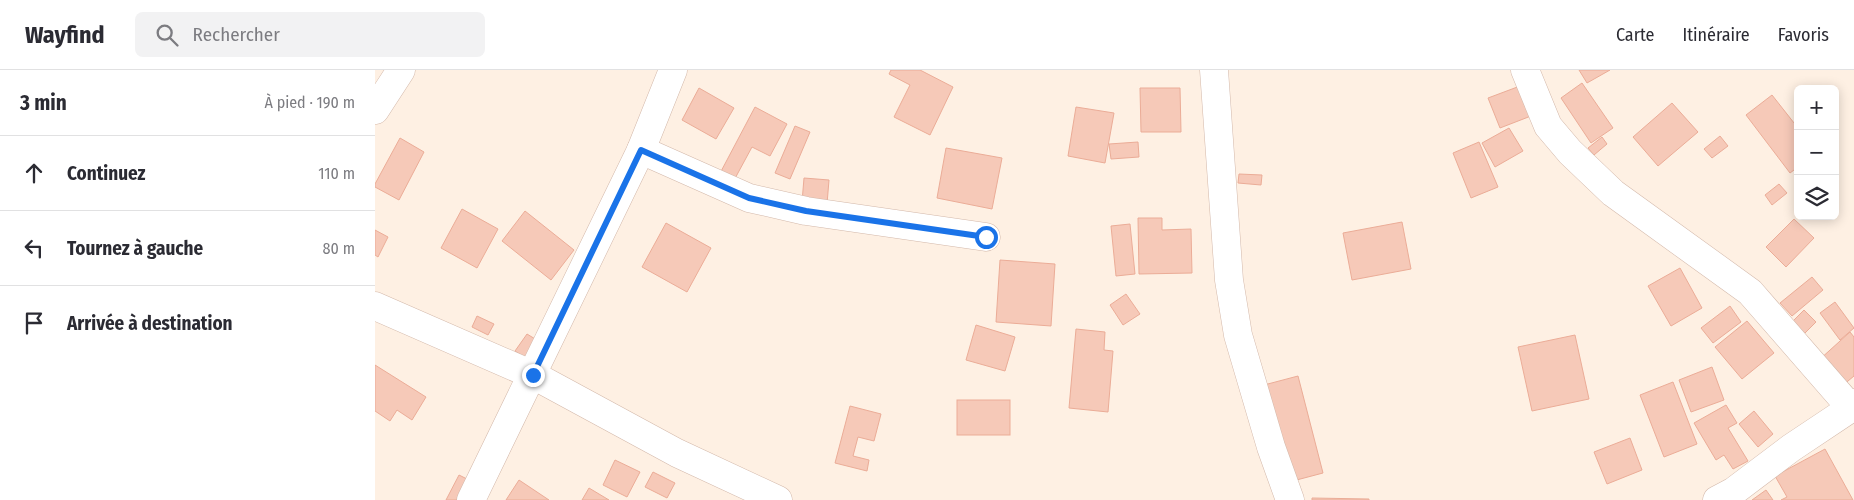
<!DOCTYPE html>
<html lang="fr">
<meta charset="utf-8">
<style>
:root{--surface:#fff;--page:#f2f2f3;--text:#2b2b33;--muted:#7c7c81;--line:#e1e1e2}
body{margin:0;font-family:"Fira Sans Condensed",sans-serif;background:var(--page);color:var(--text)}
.controls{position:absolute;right:15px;top:15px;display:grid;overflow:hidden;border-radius:8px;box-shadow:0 2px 12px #0003}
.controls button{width:45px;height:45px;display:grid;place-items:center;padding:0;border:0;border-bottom:1px solid var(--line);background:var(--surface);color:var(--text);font:25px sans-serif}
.stop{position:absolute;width:15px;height:15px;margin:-11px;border:4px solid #1a73e8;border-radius:50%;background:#fff}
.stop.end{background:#1a73e8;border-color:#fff;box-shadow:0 1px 5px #0008}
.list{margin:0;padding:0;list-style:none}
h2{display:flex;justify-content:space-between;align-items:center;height:65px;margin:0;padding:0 20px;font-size:21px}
h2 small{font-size:16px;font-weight:400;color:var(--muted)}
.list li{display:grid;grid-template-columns:32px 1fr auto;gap:15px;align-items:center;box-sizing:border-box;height:75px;padding:0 20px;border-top:1px solid var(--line)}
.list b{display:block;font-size:19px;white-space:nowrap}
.list em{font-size:16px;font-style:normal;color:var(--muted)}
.icon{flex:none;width:28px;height:28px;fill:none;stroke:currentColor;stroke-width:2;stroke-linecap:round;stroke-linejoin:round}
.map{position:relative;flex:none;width:1479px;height:430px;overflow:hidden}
header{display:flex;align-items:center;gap:30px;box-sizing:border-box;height:70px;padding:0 25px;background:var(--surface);border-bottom:1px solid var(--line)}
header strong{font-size:24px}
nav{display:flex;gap:28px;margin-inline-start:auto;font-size:18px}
.search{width:350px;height:45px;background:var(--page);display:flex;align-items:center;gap:12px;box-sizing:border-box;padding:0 18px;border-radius:8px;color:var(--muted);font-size:19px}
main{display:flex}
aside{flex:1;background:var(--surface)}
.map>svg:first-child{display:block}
.building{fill:#f6c9b8;stroke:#ebac97}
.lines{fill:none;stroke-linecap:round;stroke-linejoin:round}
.minor-casing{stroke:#d3b8aa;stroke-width:29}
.minor{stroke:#fff;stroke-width:28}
.route{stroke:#1a73e8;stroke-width:6}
</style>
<header>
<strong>Wayfind</strong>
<div class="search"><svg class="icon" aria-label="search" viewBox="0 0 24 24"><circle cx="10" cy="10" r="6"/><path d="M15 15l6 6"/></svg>Rechercher</div>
<nav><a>Carte</a><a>Itinéraire</a><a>Favoris</a></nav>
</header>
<main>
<aside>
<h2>3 min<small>À pied · 190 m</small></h2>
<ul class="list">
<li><svg class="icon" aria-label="ahead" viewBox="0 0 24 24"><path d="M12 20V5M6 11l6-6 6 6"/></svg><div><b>Continuez</b></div><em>110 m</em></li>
<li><svg class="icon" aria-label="left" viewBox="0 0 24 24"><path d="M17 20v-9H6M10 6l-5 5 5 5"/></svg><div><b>Tournez à gauche</b></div><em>80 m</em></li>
<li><svg class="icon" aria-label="arrive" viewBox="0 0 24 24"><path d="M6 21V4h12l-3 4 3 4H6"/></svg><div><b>Arrivée à destination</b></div></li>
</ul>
</aside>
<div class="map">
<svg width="1479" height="430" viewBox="0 0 1479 430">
<rect width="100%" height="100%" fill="#fef0e3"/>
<g class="building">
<path d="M516 0H545L578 17 555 65 519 47 535 15 514 4Z"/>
<path d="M1204 0H1235L1212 13Z"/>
<path d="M1207 13 1238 58 1216 73 1186 28Z"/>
<path d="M1145 16 1156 46 1125 58 1113 28Z"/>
<path d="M324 18 359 38 341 69 307 50Z"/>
<path d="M765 18H805L806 62H766Z"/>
<path d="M1397 25 1423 58V97L1415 103 1371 45Z"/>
<path d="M1297 33 1323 62 1283 96 1258 67Z"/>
<path d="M380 37 412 54 395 86 377 77 357 114 343 107Z"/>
<path d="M701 37 739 43 730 93 693 86Z"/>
<path d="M420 56 435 62 415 109 400 103Z"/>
<path d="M1134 58 1148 81 1120 97 1107 73Z"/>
<path d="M1345 66 1353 76 1337 88 1329 79Z"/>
<path d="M1227 67 1232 74 1219 85 1213 78Z"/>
<path d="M25 68 49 82 24 130 0 117V114Z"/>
<path d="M763 72 764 87 736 89 734 74Z"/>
<path d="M1104 72 1123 117 1096 128 1078 83Z"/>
<path d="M571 78 627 88 617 139 562 128Z"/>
<path d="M864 104 887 105 886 115 863 113Z"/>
<path d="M429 108 454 110 452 134 427 132Z"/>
<path d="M1404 114 1412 123 1397 135 1390 125Z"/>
<path d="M87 139 123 159 102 198 66 178Z"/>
<path d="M150 141 199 180 176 210 127 171Z"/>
<path d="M763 148H787V160L816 159 817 203 764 204Z"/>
<path d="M1419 149 1439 168 1411 197 1391 177Z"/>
<path d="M1027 152 1036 199 977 210 968 163Z"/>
<path d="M291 153 336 178 312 222 267 197Z"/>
<path d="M755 154 760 204 741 206 736 156Z"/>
<path d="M0 160 13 167 3 187 0 185Z"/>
<path d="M625 190 680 194 676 256 621 252Z"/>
<path d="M1305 198 1327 238 1296 256 1273 216Z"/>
<path d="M1437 207 1448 220 1417 246 1405 233Z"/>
<path d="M751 224 765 244 748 255 735 235Z"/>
<path d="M1460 232 1479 258 1465 270 1445 243Z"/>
<path d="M1355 236 1366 252 1338 273 1326 258Z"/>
<path d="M1429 240 1441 252 1429 264 1417 252Z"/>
<path d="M102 246 119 254 113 265 97 257Z"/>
<path d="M1372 251 1399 283 1367 309 1340 277Z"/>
<path d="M601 255 640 267 630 301 591 290Z"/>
<path d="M701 259 730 262 729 280 738 281 733 342 694 338Z"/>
<path d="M1475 262 1479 267V306L1467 316 1444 290Z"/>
<path d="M152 264 170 275 158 293 140 281Z"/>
<path d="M1200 265 1214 329 1157 341 1143 277Z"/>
<path d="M0 295 51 327 37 350 22 340 15 351 0 341Z"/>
<path d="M1337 297 1349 330 1316 342 1304 310Z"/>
<path d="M923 306 948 403 914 412 889 315Z"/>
<path d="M1298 312 1322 374 1289 387 1265 325Z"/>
<rect x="582" y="330" width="53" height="35"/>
<path d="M1351 335 1362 353 1353 358 1373 391 1358 399 1349 385 1341 390 1319 353Z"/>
<path d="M475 336 506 344 499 371 483 367 478 386 494 390 492 401 460 393Z"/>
<path d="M1379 341 1398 364 1383 377 1364 354Z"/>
<path d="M1255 368 1267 400 1232 414 1219 382Z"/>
<path d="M1450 379 1478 430H1406L1412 427 1400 406Z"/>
<path d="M240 390 265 402 252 427 228 415Z"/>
<path d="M278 402 300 413 292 428 270 417Z"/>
<path d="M84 405 104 415 96 430H71Z"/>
<path d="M144 410 174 430H131Z"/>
<path d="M214 418 234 430H207Z"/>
<path d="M1391 420 1398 430H1377Z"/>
<path d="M937 428 994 429V430H937Z"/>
</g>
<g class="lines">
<defs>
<g id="minor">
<path d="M839 0 854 210 863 265 896 377 915 430"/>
<path d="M1150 0 1173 56 1195 82 1238 123 1375 222 1476 338"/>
<path d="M0 40 26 0"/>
<path d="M266 80 374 128 431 141 611 167"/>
<path d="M0 236 158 305 302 383 403 430"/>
<path d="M96 430 266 80 298 0"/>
<path d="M1342 430 1359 421 1416 378 1476 338 1479 333"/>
</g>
</defs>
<use href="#minor" class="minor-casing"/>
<use href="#minor" class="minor"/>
</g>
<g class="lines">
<path class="route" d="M158 305 266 80 374 128 431 141 611 167"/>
</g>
</svg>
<div class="controls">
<button>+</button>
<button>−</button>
<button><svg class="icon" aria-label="layers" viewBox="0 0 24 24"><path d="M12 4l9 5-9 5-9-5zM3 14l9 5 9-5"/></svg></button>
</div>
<div class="stop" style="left:611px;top:167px"></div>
<div class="stop end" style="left:158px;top:305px"></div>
</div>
</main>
